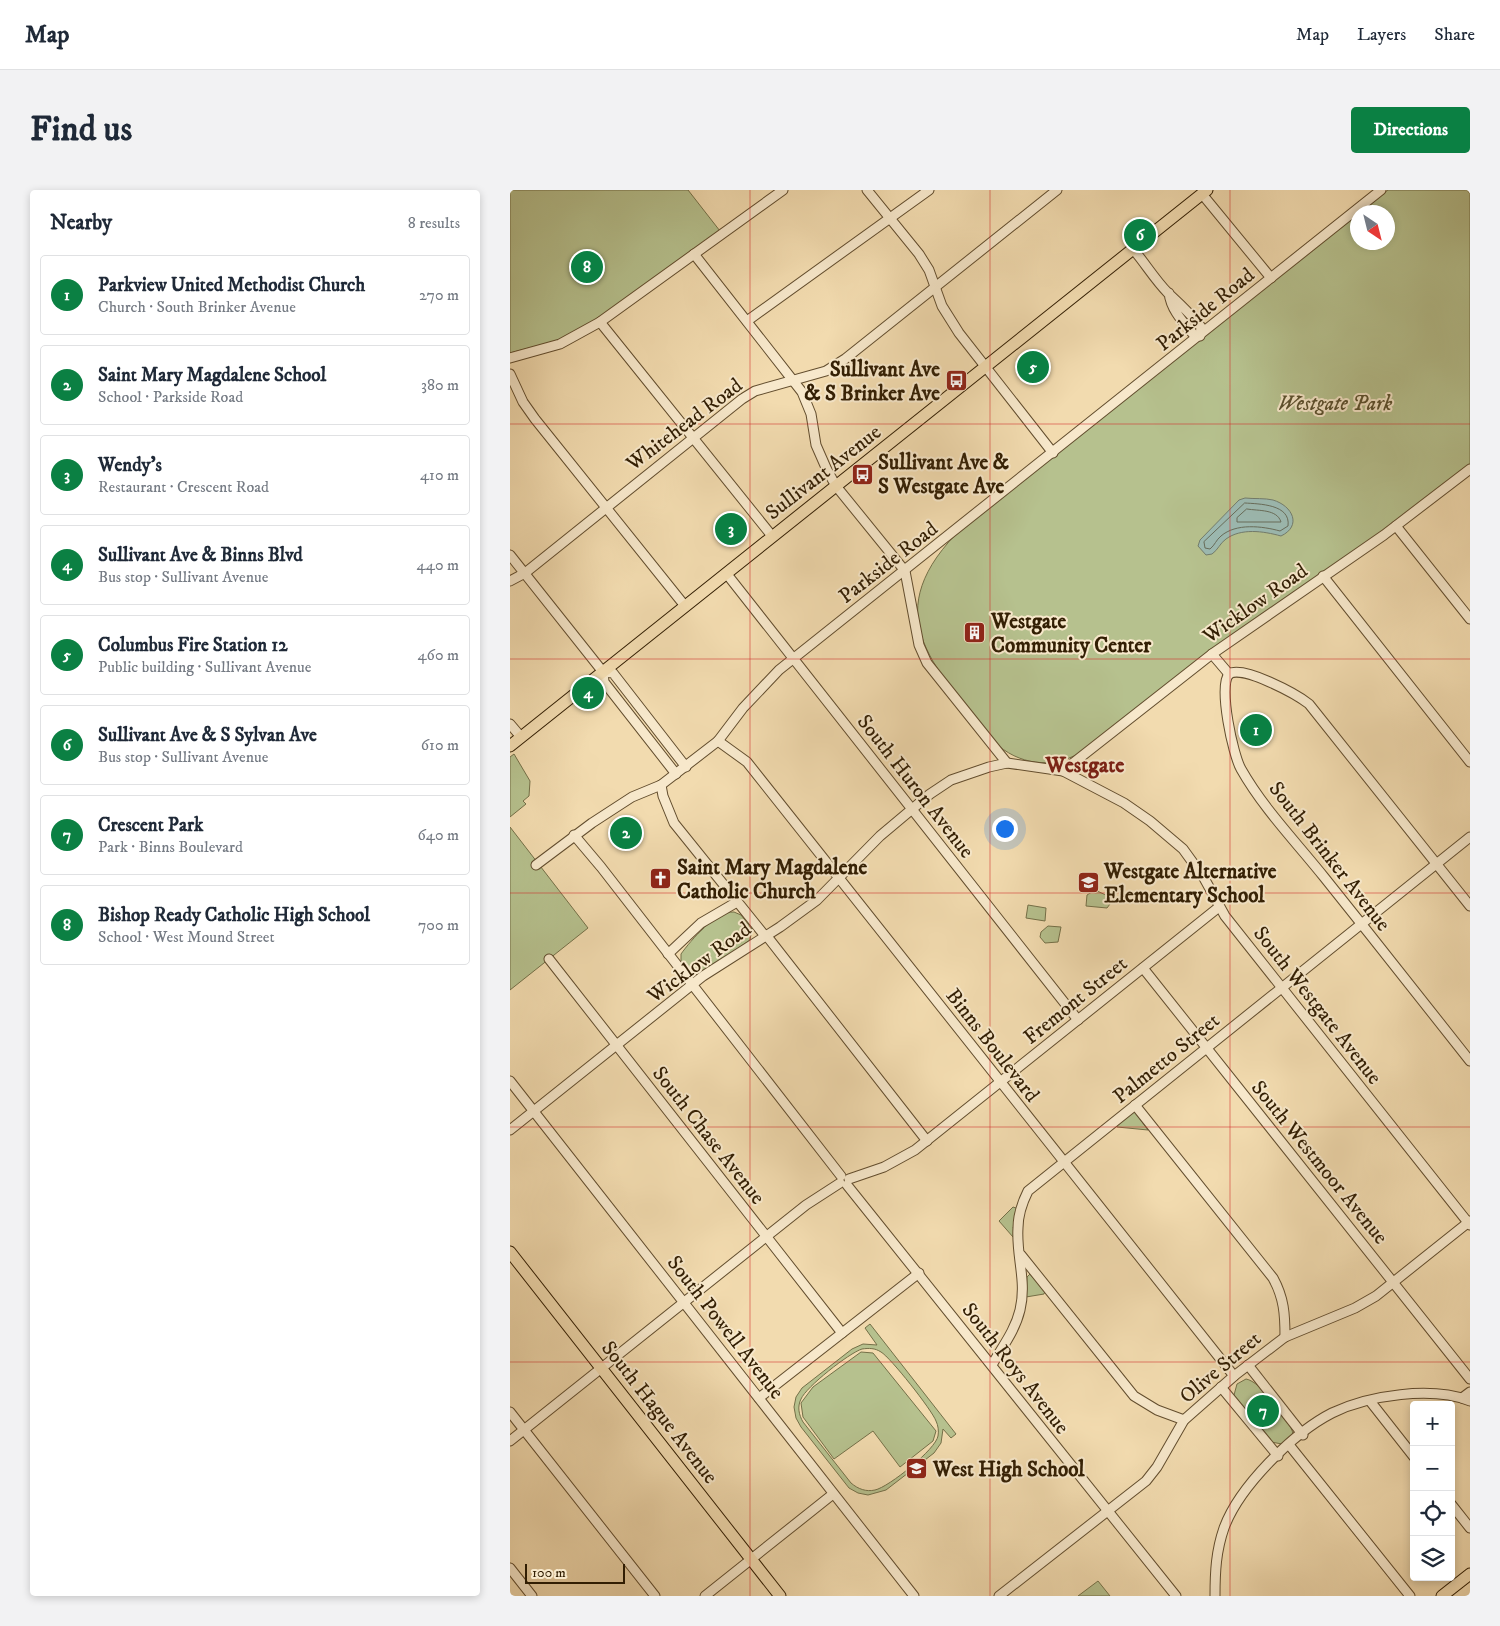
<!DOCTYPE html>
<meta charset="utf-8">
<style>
:root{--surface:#fff;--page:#f2f2f3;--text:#1f2937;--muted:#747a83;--line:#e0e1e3;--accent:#0b8043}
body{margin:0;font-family:"IM FELL DW Pica",serif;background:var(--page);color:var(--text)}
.controls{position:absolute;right:15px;bottom:15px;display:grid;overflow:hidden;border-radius:5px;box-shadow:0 2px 8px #0003}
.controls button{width:45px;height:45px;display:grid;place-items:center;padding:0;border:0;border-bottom:1px solid var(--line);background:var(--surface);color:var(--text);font:25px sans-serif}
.compass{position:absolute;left:840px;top:15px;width:45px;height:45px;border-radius:50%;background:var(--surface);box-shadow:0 2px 8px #0003;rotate:145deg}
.scale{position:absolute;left:15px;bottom:12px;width:100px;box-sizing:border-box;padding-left:5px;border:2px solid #321e03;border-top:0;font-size:14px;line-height:18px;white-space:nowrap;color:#321e03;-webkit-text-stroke:4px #f7e8cb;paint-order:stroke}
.you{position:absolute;left:494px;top:638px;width:18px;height:18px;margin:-12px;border:4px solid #fff;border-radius:50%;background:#1a73e8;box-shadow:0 0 0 8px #1a73e833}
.badge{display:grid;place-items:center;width:32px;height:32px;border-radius:50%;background:var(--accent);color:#fff;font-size:16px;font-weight:700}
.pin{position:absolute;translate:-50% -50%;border:2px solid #fff;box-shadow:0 1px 5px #0006}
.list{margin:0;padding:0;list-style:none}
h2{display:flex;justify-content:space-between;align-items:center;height:65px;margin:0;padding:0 20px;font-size:21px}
h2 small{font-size:16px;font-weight:400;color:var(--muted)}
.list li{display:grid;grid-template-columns:32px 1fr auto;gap:15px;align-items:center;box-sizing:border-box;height:80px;margin:0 10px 10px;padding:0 10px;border:1px solid var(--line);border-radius:5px}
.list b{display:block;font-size:19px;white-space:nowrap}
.list p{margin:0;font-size:16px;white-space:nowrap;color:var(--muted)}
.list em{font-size:16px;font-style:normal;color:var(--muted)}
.icon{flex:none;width:28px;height:28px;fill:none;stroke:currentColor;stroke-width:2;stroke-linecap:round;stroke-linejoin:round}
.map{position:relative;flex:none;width:960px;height:1406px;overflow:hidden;border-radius:5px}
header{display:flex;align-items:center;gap:30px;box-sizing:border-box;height:70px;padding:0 25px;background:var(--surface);border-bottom:1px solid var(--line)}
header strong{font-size:24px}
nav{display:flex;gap:28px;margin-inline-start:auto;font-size:18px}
.intro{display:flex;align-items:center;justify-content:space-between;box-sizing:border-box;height:120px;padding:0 30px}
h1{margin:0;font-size:35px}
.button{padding:12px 22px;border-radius:5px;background:var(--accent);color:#fff;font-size:18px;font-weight:700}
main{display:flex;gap:30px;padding:0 30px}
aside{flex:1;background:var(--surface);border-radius:5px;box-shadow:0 2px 8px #0003}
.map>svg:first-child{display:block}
.green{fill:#b6c18e;stroke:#747048;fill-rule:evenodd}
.water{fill:#9cbab2;stroke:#727c6c}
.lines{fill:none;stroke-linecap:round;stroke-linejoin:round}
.shore{stroke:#676c5a;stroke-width:1}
.minor-casing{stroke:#624d2e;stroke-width:11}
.major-casing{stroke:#321e03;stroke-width:13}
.minor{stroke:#f7e8cb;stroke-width:9}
.major{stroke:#f2dbaf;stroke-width:11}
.grid{fill:none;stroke:#d62828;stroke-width:1;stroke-opacity:0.55}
.labels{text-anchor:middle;stroke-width:4;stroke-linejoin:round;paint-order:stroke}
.street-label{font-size:21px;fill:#321e03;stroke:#f7e8cb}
.poi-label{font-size:21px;font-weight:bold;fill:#321e03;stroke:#f7e8cb;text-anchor:start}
.park-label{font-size:21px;font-style:italic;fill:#5a4f2d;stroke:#f7e8cb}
.neighbourhood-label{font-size:22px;font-weight:bold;fill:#7a1f14;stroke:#f7e8cb}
</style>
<header>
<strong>Map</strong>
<nav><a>Map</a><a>Layers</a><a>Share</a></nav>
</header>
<div class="intro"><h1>Find us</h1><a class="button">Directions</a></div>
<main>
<aside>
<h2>Nearby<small>8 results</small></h2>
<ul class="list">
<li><span class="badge">1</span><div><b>Parkview United Methodist Church</b><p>Church · South Brinker Avenue</p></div><em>270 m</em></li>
<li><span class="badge">2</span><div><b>Saint Mary Magdalene School</b><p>School · Parkside Road</p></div><em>380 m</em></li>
<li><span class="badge">3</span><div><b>Wendy’s</b><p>Restaurant · Crescent Road</p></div><em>410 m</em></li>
<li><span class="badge">4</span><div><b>Sullivant Ave &amp; Binns Blvd</b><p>Bus stop · Sullivant Avenue</p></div><em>440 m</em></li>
<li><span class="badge">5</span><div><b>Columbus Fire Station 12</b><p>Public building · Sullivant Avenue</p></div><em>460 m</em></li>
<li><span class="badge">6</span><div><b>Sullivant Ave &amp; S Sylvan Ave</b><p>Bus stop · Sullivant Avenue</p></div><em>610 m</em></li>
<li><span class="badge">7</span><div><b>Crescent Park</b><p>Park · Binns Boulevard</p></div><em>640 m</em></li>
<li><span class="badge">8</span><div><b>Bishop Ready Catholic High School</b><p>School · West Mound Street</p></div><em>700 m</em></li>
</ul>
</aside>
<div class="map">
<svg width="960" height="1406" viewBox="0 0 960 1406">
<rect width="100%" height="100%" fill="#f2dbaf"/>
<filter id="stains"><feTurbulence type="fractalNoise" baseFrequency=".004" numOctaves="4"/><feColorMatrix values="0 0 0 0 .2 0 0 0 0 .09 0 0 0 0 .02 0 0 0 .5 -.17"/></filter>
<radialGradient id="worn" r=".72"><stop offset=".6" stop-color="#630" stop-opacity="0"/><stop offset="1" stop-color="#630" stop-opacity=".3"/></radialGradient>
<g class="green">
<path d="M0 0H178L210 41 77 136 53 149 0 163Z"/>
<path d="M878 0H957L960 4V275L900 322 570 563C541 579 509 575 484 552 429 480 365 429 446 344L847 24 848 52H878V22H850Z"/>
<path d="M4 564 20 591 19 606 13 611 16 614 0 627V567Z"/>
<path d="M0 637 78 738 0 800Z"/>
<path d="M585 700 600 707V714L597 718 576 716 577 705Z"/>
<path d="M518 715 536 718 535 731 516 728Z"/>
<path d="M224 722 231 725 242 739 240 750 189 785 179 784 171 773V764C181 750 206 721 224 722Z"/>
<path d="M538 736 551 737 548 752 535 753 530 747 531 742Z"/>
<path d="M624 921 638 940 607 937V934Z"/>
<path d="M503 1017 506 1018 507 1020 505 1046 503 1047 489 1031Z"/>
<path d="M520 1084 535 1101 534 1104 516 1107 517 1087Z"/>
<path d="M360 1134 446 1244 441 1248 433 1239 431 1253 424 1263 376 1300 358 1305 348 1303 339 1298 291 1237 286 1228 284 1217 286 1207 292 1198 342 1159 353 1154 367 1155 355 1138ZM352 1159C359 1158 365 1158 371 1162 380 1167 422 1220 426 1231 428 1235 429 1241 428 1246 426 1259 379 1297 365 1300 356 1302 348 1299 341 1293L293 1232C289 1225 287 1217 291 1209 296 1197 339 1163 352 1159Z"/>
<path d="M351 1162 363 1163 426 1241 423 1251 390 1277 363 1241 324 1269 293 1227 291 1213 303 1197Z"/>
<path d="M736 1189C750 1191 781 1230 783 1244L772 1254 761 1252 726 1209 724 1205 727 1194Z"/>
<path d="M588 1391 600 1406H568Z"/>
</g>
<path class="water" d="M735 308C744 309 755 308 763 310 783 316 792 336 771 346 753 341 731 338 716 349 710 353 708 360 702 364L696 365 688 356 690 350 729 310Z"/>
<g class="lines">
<g class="shore">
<path d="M735 313C749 314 781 314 778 336L770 341C752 336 726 333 711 346 706 350 705 355 700 359L695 358 694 352Z"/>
<path d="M737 319C749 321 767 319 771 332H727V328Z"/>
</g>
<defs>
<g id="minor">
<path d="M357 0 409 64 419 80 432 116 449 143 543 263"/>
<path d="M692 4 761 88"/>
<path d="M623 59C635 73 645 90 658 103 671 115 680 123 691 137L690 146 684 145C673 132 661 120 659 103"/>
<path d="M184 64 292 202 301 224 306 255 317 280 326 296 395 381 409 455 417 473 497 573"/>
<path d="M237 131 419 0"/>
<path d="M90 132 262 346"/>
<path d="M0 168 50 154 90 132 273 0"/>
<path d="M0 184 13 212 25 229 175 416"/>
<path d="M886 336 960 429"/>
<path d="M0 365 93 482 94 492 166 584"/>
<path d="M216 383 568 830"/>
<path d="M813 386 960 572"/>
<path d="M0 391 15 383 232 209 245 201 316 181 335 169 547 0"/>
<path d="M702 464 719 484"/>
<path d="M93 482 103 483 176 577"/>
<path d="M719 484C708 496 723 565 731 579 753 618 786 652 814 687 863 748 911 809 960 871"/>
<path d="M719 484C733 475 786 504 799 514L960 716"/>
<path d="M0 534 11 547"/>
<path d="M208 551 237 572 724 1186"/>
<path d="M553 581 702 464 874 345 960 279"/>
<path d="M151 595 153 606 164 633 255 746"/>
<path d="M64 645 91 677 331 986"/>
<path d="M26 675 82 633 122 607 151 595 208 551 233 518 269 480 871 0"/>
<path d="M256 745 417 951"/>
<path d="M158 764 191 733 227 712"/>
<path d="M39 769 332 1143"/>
<path d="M633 778 960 1189"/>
<path d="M0 891 404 1406"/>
<path d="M625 915 763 1088C774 1108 775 1124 775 1147"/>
<path d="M0 940 193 786 270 737 307 710 370 646 420 604 441 590 479 577 497 573 553 581 614 613 640 631 673 659 694 688 715 726 960 1035"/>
<path d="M339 989 374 977 405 960 709 717"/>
<path d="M337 995 666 1406"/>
<path d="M511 1065 624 1206 647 1220 674 1230"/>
<path d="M482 1175C492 1157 505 1141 510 1120 517 1091 506 1066 508 1038 508 1025 512 1013 518 1001L960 647"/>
<path d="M738 1175 793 1245"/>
<path d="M711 1197 768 1266"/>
<path d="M249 1208 409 1083"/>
<path d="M952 1208 960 1202"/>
<path d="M860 1211 904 1267"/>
<path d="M0 1222 145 1406"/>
<path d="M0 1251 296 1015 330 993"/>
<path d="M780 1256 900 1406"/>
<path d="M941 1314 960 1338"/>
<path d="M0 1378 22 1406"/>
<path d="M195 1406 323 1304"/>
<path d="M489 1406 636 1291 647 1277 674 1230 724 1186 775 1147 845 1118 866 1106 960 1031"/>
<path d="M705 1406C705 1382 706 1361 714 1338 729 1297 783 1243 822 1223 859 1205 922 1196 960 1211"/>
</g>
<g id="major">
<path d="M0 556 697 0"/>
<path d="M0 1062 270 1406"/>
<path d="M932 1406 960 1384"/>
</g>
</defs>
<use href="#minor" class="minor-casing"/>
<use href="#major" class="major-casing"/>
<use href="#minor" class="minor"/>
<use href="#major" class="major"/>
</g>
<path class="grid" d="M240 0V1406M480 0V1406M720 0V1406M0 234H960M0 469H960M0 703H960M0 937H960M0 1172H960"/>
<defs>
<symbol id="bus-square" viewBox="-11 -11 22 22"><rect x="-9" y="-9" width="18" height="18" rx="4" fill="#8f2418" stroke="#f7e8cb"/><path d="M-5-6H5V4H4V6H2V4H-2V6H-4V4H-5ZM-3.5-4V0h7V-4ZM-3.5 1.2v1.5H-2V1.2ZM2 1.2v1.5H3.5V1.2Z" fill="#fff"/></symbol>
<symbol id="building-square" viewBox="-11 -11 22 22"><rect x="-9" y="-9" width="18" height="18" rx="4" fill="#8f2418" stroke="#f7e8cb"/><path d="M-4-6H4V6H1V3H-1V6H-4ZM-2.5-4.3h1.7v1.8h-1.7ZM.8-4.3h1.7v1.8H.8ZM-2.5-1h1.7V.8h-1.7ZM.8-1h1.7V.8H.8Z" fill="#fff"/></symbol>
<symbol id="church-square" viewBox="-11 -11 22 22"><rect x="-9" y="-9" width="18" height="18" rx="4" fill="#8f2418" stroke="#f7e8cb"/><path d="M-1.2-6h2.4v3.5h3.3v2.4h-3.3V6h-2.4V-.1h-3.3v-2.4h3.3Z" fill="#fff"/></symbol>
<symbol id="school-square" viewBox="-11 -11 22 22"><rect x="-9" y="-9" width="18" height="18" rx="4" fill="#8f2418" stroke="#f7e8cb"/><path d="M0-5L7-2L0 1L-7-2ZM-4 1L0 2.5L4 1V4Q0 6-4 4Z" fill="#fff"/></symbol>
</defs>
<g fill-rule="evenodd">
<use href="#bus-square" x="434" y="178" width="25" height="25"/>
<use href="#bus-square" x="340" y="272" width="25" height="25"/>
<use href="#building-square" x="452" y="430" width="25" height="25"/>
<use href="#church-square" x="138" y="676" width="25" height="25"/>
<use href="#school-square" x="566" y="680" width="25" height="25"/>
<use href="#school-square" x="394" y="1266" width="25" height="25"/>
</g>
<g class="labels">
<g class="street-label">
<text transform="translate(695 119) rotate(-39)" y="7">Parkside Road</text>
<text transform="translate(174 234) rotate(-37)" y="7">Whitehead Road</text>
<text transform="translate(313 282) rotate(-38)" y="7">Sullivant Avenue</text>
<text transform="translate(378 372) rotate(-38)" y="7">Parkside Road</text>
<text transform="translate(745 413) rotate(-35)" y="7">Wicklow Road</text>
<text transform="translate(406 596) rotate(52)" y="7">South Huron Avenue</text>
<text transform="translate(820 666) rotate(52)" y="7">South Brinker Avenue</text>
<text transform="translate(189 772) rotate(-36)" y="7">Wicklow Road</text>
<text transform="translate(565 810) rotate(-39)" y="7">Fremont Street</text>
<text transform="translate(808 815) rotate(52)" y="7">South Westgate Avenue</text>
<text transform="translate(483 855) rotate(52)" y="7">Binns Boulevard</text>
<text transform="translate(656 868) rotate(-39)" y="7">Palmetto Street</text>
<text transform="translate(199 945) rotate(52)" y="7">South Chase Avenue</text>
<text transform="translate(810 972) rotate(51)" y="7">South Westmoor Avenue</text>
<text transform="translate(216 1137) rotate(52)" y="7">South Powell Avenue</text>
<text transform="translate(710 1177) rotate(-40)" y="7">Olive Street</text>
<text transform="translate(506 1178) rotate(52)" y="7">South Roys Avenue</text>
<text transform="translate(150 1222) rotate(52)" y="7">South Hague Avenue</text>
</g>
<g class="poi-label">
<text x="430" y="186" text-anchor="end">Sullivant Ave<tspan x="430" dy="24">&amp; S Brinker Ave</tspan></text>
<text x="368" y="279">Sullivant Ave &amp;<tspan x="368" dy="24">S Westgate Ave</tspan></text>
<text x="481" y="438">Westgate<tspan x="481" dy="24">Community Center</tspan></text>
<text x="167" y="684">Saint Mary Magdalene<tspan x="167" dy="24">Catholic Church</tspan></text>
<text x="594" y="688">Westgate Alternative<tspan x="594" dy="24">Elementary School</tspan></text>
<text x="423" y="1286">West High School</text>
</g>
<g class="park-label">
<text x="825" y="220">Westgate Park</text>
</g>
<g class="neighbourhood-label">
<text x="575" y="582">Westgate</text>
</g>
</g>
<rect width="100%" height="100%" filter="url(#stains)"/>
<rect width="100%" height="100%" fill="url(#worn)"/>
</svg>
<div class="controls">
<button>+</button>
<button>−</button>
<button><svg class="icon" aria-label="locate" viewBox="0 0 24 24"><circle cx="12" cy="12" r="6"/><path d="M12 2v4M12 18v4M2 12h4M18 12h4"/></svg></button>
<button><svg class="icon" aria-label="layers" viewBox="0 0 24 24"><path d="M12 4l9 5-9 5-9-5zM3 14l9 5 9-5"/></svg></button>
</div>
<svg class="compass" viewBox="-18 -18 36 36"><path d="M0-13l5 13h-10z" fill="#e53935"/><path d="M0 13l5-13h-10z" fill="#747a83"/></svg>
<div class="scale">100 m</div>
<div class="you"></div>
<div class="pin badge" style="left:746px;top:540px">1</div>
<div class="pin badge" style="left:116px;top:643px">2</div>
<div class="pin badge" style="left:221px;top:339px">3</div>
<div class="pin badge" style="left:78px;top:503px">4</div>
<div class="pin badge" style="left:523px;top:177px">5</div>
<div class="pin badge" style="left:630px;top:45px">6</div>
<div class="pin badge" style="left:753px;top:1221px">7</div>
<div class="pin badge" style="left:77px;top:77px">8</div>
</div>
</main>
